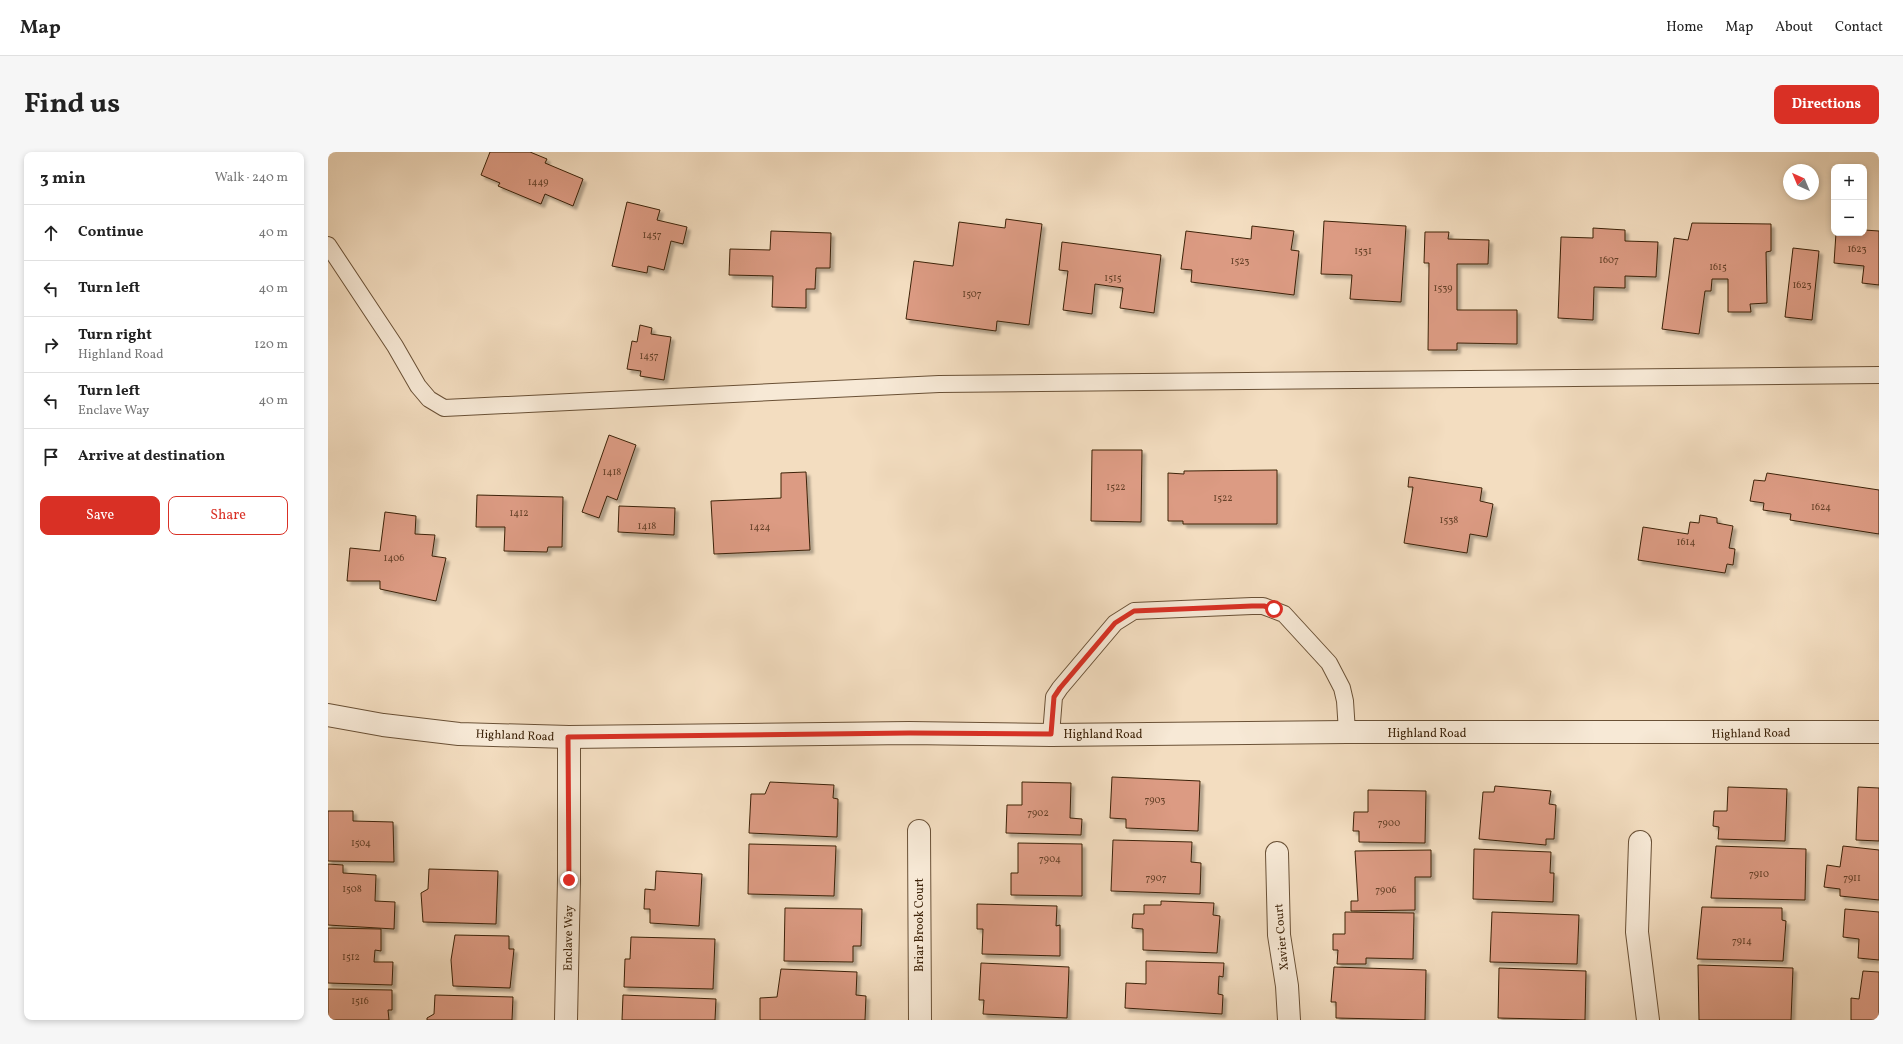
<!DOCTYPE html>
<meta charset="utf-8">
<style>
:root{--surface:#fff;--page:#f6f6f6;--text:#222;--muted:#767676;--line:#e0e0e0;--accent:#d93025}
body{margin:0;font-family:Vollkorn,serif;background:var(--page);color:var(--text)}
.controls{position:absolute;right:12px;top:12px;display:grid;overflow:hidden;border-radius:8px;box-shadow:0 2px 6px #0003}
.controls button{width:36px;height:36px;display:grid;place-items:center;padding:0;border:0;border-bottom:1px solid var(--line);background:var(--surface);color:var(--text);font:20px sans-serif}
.compass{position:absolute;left:1455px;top:12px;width:36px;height:36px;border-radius:50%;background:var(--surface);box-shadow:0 2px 6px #0003;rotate:316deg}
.stop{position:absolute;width:12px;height:12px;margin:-9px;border:3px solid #d93025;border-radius:50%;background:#fff}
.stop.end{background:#d93025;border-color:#fff;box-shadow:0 1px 4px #0008}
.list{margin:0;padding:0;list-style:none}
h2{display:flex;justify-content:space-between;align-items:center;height:52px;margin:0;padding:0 16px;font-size:17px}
h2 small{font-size:13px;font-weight:400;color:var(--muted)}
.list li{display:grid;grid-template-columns:26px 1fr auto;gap:12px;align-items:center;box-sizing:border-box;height:56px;padding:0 16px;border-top:1px solid var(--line)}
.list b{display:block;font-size:15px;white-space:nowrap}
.list p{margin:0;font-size:13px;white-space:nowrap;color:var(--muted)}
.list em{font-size:13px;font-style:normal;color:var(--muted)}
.actions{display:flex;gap:8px;padding:12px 16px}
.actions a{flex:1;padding:9px 0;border:1px solid var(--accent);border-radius:8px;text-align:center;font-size:14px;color:var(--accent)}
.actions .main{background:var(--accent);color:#fff}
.icon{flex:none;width:22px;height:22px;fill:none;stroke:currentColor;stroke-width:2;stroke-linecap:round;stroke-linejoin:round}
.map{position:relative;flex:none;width:1551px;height:868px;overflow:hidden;border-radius:8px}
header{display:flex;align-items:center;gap:24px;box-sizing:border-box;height:56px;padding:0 20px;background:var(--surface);border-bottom:1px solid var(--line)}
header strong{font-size:19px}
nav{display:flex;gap:22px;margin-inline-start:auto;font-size:14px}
.intro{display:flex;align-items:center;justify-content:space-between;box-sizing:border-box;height:96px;padding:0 24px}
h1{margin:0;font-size:28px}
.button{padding:10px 18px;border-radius:8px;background:var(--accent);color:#fff;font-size:14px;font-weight:700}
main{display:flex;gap:24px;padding:0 24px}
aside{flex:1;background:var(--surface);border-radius:8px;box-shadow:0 2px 6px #0003}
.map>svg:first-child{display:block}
.building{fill:#dc9b83;stroke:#3c2208;filter:url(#shadow)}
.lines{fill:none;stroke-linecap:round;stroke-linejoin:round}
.service-casing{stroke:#6a5136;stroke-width:18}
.minor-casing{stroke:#6a5136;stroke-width:24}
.tertiary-casing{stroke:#6a5136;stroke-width:24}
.service{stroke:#f7e9d6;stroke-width:16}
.minor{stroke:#f7e9d6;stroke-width:22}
.tertiary{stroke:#f7e9d6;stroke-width:22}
.route{stroke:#d93025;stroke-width:5}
.labels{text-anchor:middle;stroke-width:4;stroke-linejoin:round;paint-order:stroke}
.number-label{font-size:10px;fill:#644027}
.street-label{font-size:12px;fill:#3c2208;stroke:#f7e9d6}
</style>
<header>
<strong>Map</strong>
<nav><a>Home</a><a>Map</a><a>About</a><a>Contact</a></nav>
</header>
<div class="intro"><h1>Find us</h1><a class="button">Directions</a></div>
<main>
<aside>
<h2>3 min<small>Walk · 240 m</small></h2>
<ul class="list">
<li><svg class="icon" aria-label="ahead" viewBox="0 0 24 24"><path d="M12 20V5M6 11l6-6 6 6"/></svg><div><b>Continue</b></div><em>40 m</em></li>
<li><svg class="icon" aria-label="left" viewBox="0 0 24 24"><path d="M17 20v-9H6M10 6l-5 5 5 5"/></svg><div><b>Turn left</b></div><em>40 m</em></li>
<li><svg class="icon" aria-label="right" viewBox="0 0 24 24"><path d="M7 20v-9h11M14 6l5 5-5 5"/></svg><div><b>Turn right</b><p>Highland Road</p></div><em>120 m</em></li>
<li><svg class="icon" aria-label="left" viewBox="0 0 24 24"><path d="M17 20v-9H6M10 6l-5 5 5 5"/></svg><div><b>Turn left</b><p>Enclave Way</p></div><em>40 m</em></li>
<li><svg class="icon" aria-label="arrive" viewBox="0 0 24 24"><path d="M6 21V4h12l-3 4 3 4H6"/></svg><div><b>Arrive at destination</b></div></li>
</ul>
<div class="actions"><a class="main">Save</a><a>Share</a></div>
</aside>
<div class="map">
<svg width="1551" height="868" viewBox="0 0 1551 868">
<defs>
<filter id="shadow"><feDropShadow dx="3.5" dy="3.5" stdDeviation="1" flood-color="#0004"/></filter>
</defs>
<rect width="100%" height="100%" fill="#f3ddc0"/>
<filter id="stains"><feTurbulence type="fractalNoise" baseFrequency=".005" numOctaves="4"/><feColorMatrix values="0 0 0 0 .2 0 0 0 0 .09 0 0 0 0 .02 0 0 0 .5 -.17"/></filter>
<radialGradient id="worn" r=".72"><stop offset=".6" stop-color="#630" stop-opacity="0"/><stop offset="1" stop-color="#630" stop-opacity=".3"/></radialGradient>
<g class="building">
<path d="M162 0H202L219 7 217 11 255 27 245 54 217 42 213 52 170 34 172 31 153 23Z"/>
<path d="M299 50 332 58 329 68 359 75 355 92 343 89 336 118 320 114 319 121 284 114Z"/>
<path d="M678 67 714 72 701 173 669 169 668 179 578 167 586 109 625 114 631 70 677 76Z"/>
<path d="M996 69 1078 74 1073 150 1022 147 1024 123 993 122Z"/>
<path d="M1364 71 1443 72V99L1438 100 1439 151 1422 152 1423 160H1400V127H1384L1383 139H1377L1371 182 1334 177 1346 86 1360 88Z"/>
<path d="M924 74 966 79 963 98 971 99 966 143 863 130 864 118 853 117 858 79 923 87Z"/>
<path d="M1265 76 1297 78V89L1330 90 1328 125 1297 124V136L1266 135 1265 168 1230 166 1233 85 1265 86Z"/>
<path d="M1536 78 1551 79V133L1534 131 1536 114 1506 111 1508 81H1536Z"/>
<path d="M443 79 503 81 502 116H488L487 137H478V156L444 155 445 124 401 123 402 97 442 98Z"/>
<path d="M1097 80H1121L1120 87 1161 88 1160 112H1129V158H1189V192L1129 191V198H1100L1101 111H1096Z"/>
<path d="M734 90 833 103 826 161 792 156 795 136 767 132 764 162 735 158 740 119 731 118Z"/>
<path d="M1465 96 1491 99 1484 168 1457 165Z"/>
<path d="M312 173 324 176 323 182 343 185 336 228 312 224 313 219 299 217 304 189 309 190Z"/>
<path d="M281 283 308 293 289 348 279 344 271 366 254 360Z"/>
<path d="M764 298H814L813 370 763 369Z"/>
<path d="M949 318V372H855V369H840V321L856 322V319Z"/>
<path d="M478 320 482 398 386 402 383 349 453 346V321Z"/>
<path d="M1439 321 1551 338V382L1462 368 1463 362 1435 358 1436 351 1422 349 1426 328 1437 329Z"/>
<path d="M1081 325 1154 336 1152 349 1165 352 1159 385 1142 382 1139 401 1076 391 1085 335H1080Z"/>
<path d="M149 343 235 345 234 395H220L219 400 176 399 177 375H148Z"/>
<path d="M291 354 347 356 346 383 290 380Z"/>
<path d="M57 360 88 364 87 382 107 383 104 404 118 406 108 449 52 437V429H19L22 396 52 399Z"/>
<path d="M1372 363 1389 366V371L1405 374 1401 396 1407 397 1405 413 1399 412 1397 421 1310 408 1315 375 1360 382 1362 370 1371 371Z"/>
<path d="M784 625 872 629 870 679 798 676V667L782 666Z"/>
<path d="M442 630 506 633 505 646 510 647 509 685 421 681 423 642H437Z"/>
<path d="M694 630 743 631 742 666 754 667 753 683 678 681 679 653H694Z"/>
<path d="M1167 634 1223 639 1221 652 1228 653 1226 687H1218V693L1151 687 1155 640H1166Z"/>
<path d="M1400 635 1459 637 1457 689 1390 687 1391 675 1385 674 1386 659H1399Z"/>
<path d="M1530 635 1551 636V689L1528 688Z"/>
<path d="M1040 638 1098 639 1097 691 1031 690V679H1025L1026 660H1040Z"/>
<path d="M0 659H25V669L65 670 66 710 0 709Z"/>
<path d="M785 688 864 690 863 710 873 711 872 742 783 739Z"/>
<path d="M690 691 754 692V744L683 743V721H690Z"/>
<path d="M421 692 508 694 506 744 420 742Z"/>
<path d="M1388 694 1478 697 1477 748 1383 746Z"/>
<path d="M1515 694 1551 698V748L1512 744V737L1496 735 1499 713 1512 715Z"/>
<path d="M1146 697 1223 700 1222 721H1226L1225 750 1145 747Z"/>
<path d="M1103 698V725H1087V758L1023 759V749H1030L1027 699Z"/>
<path d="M0 712 15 713V721L48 723 47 749 67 750 66 777 0 773Z"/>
<path d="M101 717 170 719 168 772 95 770 93 741 100 737Z"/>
<path d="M328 719 374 722 371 774 322 771V757H316L317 737 327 738Z"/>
<path d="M833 749 886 751 885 763 892 764 889 801 815 798V777L804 776 805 762H816V753H833Z"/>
<path d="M649 752 729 754 728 774 732 773V804L654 802 655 777H649Z"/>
<path d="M1374 755 1454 756V768L1458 769 1455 809 1369 807Z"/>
<path d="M457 756 534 757 533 794H525V810L456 809Z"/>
<path d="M1517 757 1551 760V808L1530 806 1531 787 1515 785Z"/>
<path d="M1017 760 1086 761 1085 807 1038 806V812H1009L1010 798H1005V782H1017Z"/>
<path d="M1164 760 1251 763 1249 812 1162 810Z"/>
<path d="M0 776 53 777V799L47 798 46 810H65L64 833 0 831Z"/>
<path d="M127 783 181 784V797H186L182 836 125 834 123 808Z"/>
<path d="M303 785 387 787 385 837 296 835 297 807H302Z"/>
<path d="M818 809 896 811 895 825 891 824 890 842 895 843 894 862 797 856 798 831 818 832Z"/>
<path d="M653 811 741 815 739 866 655 862 656 848H651Z"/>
<path d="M1370 813 1465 816 1463 868H1371Z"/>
<path d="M1006 815 1098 818 1097 868 1008 866V850H1003Z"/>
<path d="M1171 816 1258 819 1257 868 1170 866Z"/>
<path d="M453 817 529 820 528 843 538 844 537 868H432V846L449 845Z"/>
<path d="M1535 819 1551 820V868H1523V846L1531 847Z"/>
<path d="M0 837 64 838V858H60L61 868H0Z"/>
<path d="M107 843 185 845 184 868H99V866L106 862Z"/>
<path d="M295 843 388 847 387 868H294Z"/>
</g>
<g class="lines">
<defs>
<g id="service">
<path d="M0 93 67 194 90 234 101 247 116 256 611 232 1551 223"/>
<path d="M723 583 726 545 732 536 787 471 806 459 924 454H935L956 462 1001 511 1014 536 1017 549 1019 580"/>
</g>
<g id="minor">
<path d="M591 679 592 868"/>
<path d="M1312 690 1309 780 1320 868"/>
<path d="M949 701 951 783 959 834 961 868"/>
<path d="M238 868 241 728V585"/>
</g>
<path id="tertiary" d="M0 563 55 573 131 582 241 585 581 581 723 583 1019 580H1551"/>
</defs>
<use href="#service" class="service-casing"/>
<use href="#minor" class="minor-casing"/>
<use href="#tertiary" class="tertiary-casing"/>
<use href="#service" class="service"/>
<use href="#minor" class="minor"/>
<use href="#tertiary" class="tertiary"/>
</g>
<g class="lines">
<path class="route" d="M241 728 240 585 582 581 723 582 726 545 732 536 787 471 806 459 924 454H936L946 457"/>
</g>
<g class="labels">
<g class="number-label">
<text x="210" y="33">1449</text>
<text x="324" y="86">1457</text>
<text x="1529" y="100">1623</text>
<text x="1035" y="102">1531</text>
<text x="1281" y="111">1607</text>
<text x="912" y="112">1523</text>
<text x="1390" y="118">1615</text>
<text x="785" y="129">1515</text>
<text x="1474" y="136">1623</text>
<text x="1115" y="139">1539</text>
<text x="644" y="145">1507</text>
<text x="321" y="207">1457</text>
<text x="284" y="323">1418</text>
<text x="788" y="338">1522</text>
<text x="895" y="349">1522</text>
<text x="1493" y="358">1624</text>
<text x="191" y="364">1412</text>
<text x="1121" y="371">1538</text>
<text x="319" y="377">1418</text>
<text x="432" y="378">1424</text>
<text x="1358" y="393">1614</text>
<text x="66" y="409">1406</text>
<text x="827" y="651">7903</text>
<text x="710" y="664">7902</text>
<text x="1061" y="674">7900</text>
<text x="33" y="694">1504</text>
<text x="722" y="710">7904</text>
<text x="1431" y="725">7910</text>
<text x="828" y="729">7907</text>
<text x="1524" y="729">7911</text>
<text x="24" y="740">1508</text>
<text x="1058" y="741">7906</text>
<text x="1414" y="792">7914</text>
<text x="23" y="808">1512</text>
<text x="32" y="852">1516</text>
</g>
<g class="street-label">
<text x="1099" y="585">Highland Road</text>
<text transform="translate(1423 581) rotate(-1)" y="4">Highland Road</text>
<text x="775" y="586">Highland Road</text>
<text transform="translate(187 583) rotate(2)" y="4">Highland Road</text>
<text transform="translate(591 773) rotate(-90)" y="4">Briar Brook Court</text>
<text transform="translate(953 785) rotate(-95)" y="4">Xavier Court</text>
<text transform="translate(240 786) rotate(-89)" y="4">Enclave Way</text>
</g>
</g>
<rect width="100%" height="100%" filter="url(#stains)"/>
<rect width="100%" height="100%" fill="url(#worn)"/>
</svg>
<div class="controls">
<button>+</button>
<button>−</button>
</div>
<svg class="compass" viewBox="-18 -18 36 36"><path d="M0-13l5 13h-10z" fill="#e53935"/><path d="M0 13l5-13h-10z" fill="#767676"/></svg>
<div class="stop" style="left:946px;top:457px"></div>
<div class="stop end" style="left:241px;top:728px"></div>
</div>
</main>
